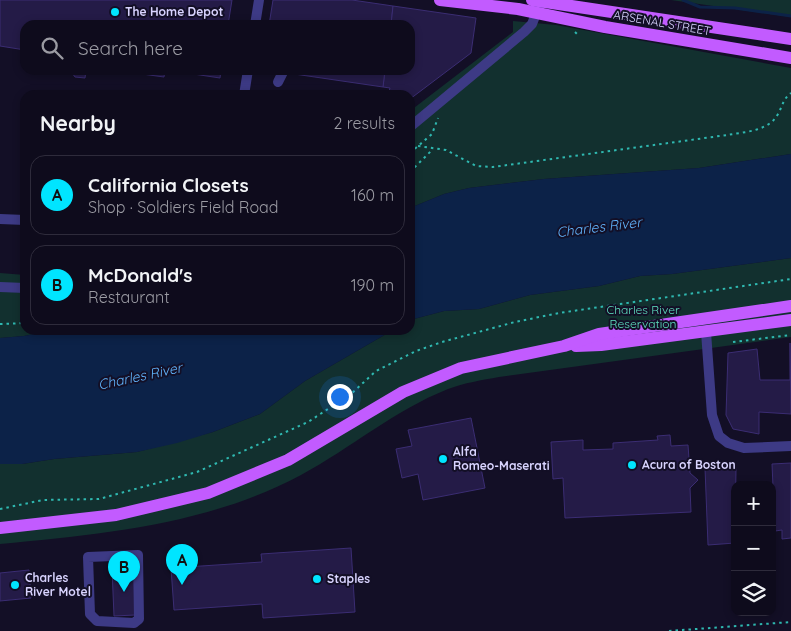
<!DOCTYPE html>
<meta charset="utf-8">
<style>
:root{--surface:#0e0b1c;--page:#171425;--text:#f1f3f6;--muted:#9b9ba3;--line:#2e2b3b;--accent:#00e5ff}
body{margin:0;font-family:Quicksand,sans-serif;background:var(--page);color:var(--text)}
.controls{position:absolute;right:15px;bottom:15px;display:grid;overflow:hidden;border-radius:10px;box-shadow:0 2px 8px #0003}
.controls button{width:45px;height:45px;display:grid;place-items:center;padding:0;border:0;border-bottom:1px solid var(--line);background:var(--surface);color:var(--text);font:25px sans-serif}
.you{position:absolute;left:339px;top:396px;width:18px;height:18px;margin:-12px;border:4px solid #fff;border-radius:50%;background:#1a73e8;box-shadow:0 0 0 8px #1a73e833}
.badge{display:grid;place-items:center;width:32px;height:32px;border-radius:50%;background:var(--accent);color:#111;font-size:16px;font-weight:700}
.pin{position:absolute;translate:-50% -41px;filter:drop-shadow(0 1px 2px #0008)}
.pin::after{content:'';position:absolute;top:26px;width:18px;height:15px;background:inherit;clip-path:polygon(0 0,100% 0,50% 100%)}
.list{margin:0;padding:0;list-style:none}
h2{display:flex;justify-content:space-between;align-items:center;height:65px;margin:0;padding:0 20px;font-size:21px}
h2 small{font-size:16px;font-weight:400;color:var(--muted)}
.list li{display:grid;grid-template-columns:32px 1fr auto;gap:15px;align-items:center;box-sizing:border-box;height:80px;margin:0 10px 10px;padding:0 10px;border:1px solid var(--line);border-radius:15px}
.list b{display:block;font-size:19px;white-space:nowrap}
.list p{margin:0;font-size:16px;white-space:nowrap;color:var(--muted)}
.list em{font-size:16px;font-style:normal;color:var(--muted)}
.icon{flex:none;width:28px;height:28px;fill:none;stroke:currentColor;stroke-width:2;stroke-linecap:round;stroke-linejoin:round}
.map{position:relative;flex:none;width:791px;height:631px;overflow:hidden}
.search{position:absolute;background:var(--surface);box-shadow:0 2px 8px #0003;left:20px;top:20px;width:395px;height:55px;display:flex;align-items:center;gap:12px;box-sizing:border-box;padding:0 18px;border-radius:15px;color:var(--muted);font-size:19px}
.panel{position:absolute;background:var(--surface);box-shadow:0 2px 8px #0003;left:20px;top:90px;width:395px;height:245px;border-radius:15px}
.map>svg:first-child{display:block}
.green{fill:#12302f}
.water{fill:#0c2248}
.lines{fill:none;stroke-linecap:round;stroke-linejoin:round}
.stream{stroke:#0c2248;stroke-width:3}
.building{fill:#241b47;stroke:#3b2d73}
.path{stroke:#2fb8b0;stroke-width:2;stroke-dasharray:2.5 4;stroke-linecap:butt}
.minor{stroke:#3d3a85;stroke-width:10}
.major{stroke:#c25bff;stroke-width:12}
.poi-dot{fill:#00e5ff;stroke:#130f26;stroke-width:2}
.labels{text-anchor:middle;stroke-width:4;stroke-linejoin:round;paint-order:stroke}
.poi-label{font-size:12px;font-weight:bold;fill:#d9d4ff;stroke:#130f26;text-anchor:start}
.street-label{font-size:12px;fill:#d9d4ff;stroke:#130f26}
.park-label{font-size:12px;fill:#5fe0c0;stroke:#130f26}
.water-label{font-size:14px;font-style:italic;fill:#62b6ff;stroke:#130f26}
</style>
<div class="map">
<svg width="791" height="631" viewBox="0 0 791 631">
<rect width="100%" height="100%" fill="#130f26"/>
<g class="green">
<path d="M671 0H791V17Z"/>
<path d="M513 21 556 25 791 68V154L699 168 544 179 469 188 444 194 410 208V111L513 32Z"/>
<path d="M791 258V337L499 377C482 380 464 383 448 389 395 410 351 448 301 475 207 525 103 534 0 544V464H22L54 459 137 452 213 432 260 414 305 381 393 330H410V320L444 311 479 309 530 295 599 286 640 276 672 274Z"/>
<path d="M0 273 25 275V330H54L24 336 0 338Z"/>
</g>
<g class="water">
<path d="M791 154V258L672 274 640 276 599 286 530 295 479 309 444 311 410 320V208L444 194 469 188 544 179 699 168Z"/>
<path d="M54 330H393L305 381 260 414 213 432 177 443 137 452 54 459 22 464H0V338L24 336Z"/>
</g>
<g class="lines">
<path class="stream" d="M683 0 700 7 735 8 791 16"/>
</g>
<g class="building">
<path d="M0 0H232L228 25H25V50L0 46Z"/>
<path d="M273 0H352L393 6 391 25H269Z"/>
<path d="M393 6 476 18 471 53 410 99V95H388L390 88 383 87 385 70H410V25H391Z"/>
<path d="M70 70H86L85 78 75 77Z"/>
<path d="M113 70H165L164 77Z"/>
<path d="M167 70H221L220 78Z"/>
<path d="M267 70H385L383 87Z"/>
<path d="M790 343 791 414 759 412V434L733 429 726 415 728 353 757 349 760 380H790Z"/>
<path d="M471 418 485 488 423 500 418 474 402 478 396 449 412 446 408 430Z"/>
<path d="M670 435 671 446 688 445 690 473 698 480 690 488 691 512 565 518 563 478 553 479 551 442 583 440V450L613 449V443L658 440 657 436Z"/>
<path d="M791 463V538L782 539V530L775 531 772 464Z"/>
<path d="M736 467 735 543 708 545 705 468Z"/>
<path d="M351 548 355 612 263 618 262 604 174 610 171 568 262 562 261 554Z"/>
<path d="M134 568 135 615 114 616 112 569Z"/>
<path d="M29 570 31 598 0 601V573Z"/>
</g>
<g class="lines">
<g class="path">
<path d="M575 32 579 36"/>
<path d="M418 146 446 150 476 166 493 167 727 135C745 132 769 131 778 114 783 105 783 99 791 93"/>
<path d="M410 153 432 134 438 118"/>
<path d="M410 172 433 149"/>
<path d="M0 324 25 323"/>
<path d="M733 342 791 335"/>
<path d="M0 509 43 500 99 499 197 472 308 422 351 394 376 371 416 351 442 342 515 322 559 313 791 279"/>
<path d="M669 631 791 622"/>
</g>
<g class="minor">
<path d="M255 25 259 0"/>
<path d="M278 82 283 72"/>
<path d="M244 95 248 70"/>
<path d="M410 127 524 32 532 24 539 6"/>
<path d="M0 219 25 220"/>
<path d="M0 287 25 288"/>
<path d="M706 332 712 415 719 436 728 443 744 448 791 446"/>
<path d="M138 555 139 619 134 623 97 621 90 614 88 557Z"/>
</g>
<g class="major">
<path d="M440 0 518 9 605 27 791 58"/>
<path d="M532 0 791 39"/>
<path d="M576 346 601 345 791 320"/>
<path d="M0 528 116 515 208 493 288 460 403 392 461 368 564 346 599 334 791 306"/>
</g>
</g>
<g class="poi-dot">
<circle cx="115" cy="12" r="5"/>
<circle cx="443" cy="459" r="5"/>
<circle cx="632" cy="465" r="5"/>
<circle cx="317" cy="579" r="5"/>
<circle cx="15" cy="585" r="5"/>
</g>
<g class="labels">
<g class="poi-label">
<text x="125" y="16">The Home Depot</text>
<text x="453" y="456">Alfa<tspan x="453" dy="14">Romeo-Maserati</tspan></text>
<text x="642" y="469">Acura of Boston</text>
<text x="25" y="582">Charles<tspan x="25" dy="14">River Motel</tspan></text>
<text x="327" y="583">Staples</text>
</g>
<g class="street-label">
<text transform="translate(662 23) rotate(10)" y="4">ARSENAL STREET</text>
</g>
<g class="park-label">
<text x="643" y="314">Charles River<tspan x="643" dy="14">Reservation</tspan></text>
</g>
<g class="water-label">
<text transform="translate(599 227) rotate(-7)" y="5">Charles River</text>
<text transform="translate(140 376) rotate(-12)" y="5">Charles River</text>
</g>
</g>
</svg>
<div class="controls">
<button>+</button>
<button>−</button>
<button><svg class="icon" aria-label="layers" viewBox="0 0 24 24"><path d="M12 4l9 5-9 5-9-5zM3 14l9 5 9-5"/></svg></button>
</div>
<div class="you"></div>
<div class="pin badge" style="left:182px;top:585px">A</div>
<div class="pin badge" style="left:124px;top:592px">B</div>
<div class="search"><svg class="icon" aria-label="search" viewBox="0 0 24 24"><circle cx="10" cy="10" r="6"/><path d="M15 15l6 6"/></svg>Search here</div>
<section class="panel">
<h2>Nearby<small>2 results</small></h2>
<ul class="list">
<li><span class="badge">A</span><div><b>California Closets</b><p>Shop · Soldiers Field Road</p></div><em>160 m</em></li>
<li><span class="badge">B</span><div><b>McDonald's</b><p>Restaurant</p></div><em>190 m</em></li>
</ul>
</section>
</div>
